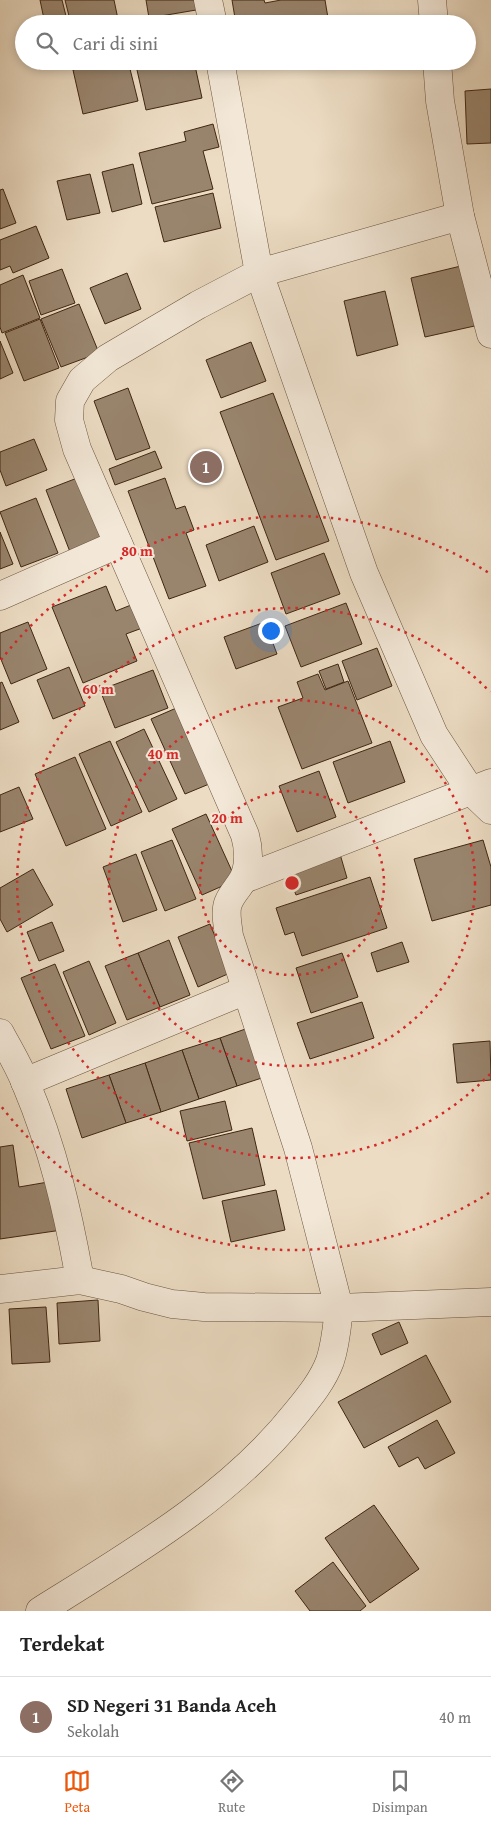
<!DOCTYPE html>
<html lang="id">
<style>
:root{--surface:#fff;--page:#f6f6f6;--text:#222;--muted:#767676;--line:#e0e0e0;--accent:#ea580c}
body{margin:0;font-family:"Gentium Book Plus",serif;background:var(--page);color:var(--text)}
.you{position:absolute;left:270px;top:630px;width:18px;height:18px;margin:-12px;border:4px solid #fff;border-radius:50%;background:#1a73e8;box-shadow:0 0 0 8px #1a73e833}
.badge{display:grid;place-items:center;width:32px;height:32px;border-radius:50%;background:var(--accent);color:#fff;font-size:16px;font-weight:700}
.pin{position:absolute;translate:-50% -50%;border:2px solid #fff;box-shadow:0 1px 5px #0006}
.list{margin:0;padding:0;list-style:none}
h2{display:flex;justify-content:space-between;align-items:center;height:65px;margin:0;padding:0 20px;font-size:21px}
h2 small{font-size:16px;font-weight:400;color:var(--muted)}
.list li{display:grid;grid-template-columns:32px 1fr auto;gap:15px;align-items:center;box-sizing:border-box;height:80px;padding:0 20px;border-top:1px solid var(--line)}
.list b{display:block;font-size:19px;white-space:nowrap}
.list p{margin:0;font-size:16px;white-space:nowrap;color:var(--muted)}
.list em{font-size:16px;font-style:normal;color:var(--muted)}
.icon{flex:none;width:28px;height:28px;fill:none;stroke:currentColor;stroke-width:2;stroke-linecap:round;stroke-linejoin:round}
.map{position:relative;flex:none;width:491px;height:1611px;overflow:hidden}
.search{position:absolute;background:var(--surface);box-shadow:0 2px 8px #0003;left:15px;right:15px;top:15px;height:55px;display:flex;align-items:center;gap:12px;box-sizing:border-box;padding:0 18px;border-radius:28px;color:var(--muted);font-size:19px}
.sheet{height:145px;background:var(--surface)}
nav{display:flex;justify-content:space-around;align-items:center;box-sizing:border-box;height:70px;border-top:1px solid var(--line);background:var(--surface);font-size:14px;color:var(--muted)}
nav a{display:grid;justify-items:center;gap:2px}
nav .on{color:var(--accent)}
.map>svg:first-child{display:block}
.building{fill:#99856e;stroke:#402612}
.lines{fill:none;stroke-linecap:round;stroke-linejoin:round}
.minor-casing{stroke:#6b543e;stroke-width:29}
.minor{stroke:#f3e8d8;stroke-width:28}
.ring{fill:none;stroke:#d62828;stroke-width:2.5;stroke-dasharray:2.5 5}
.centre{fill:#d62828;stroke:#f3e8d8;stroke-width:2.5}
.ring-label{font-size:15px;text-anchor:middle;font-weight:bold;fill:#d62828;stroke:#f3e8d8;stroke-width:4;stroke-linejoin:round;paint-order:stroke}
</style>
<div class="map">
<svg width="491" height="1611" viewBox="0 0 491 1611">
<rect width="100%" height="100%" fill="#ecdcc3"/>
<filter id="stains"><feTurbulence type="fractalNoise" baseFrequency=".004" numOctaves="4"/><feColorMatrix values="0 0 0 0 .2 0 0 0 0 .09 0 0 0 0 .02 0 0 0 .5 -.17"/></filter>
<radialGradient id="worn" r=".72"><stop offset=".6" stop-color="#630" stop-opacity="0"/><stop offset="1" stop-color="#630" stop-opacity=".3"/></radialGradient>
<g class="building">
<path d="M40 0H62L68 24H45Z"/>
<path d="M65 0H114L119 24H71Z"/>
<path d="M146 0H200L202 9 149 18Z"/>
<path d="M232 0H264L265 3 281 0H325L329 24H236Z"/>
<path d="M37 61H72L39 69Z"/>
<path d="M113 61H128L138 101 83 114 73 70Z"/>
<path d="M135 61H194L202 98 146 110Z"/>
<path d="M491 89V143L467 144 465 91Z"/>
<path d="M213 124 219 147 203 151 213 189 152 204 139 153 186 141 184 132Z"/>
<path d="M133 164 142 204 112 212 102 172Z"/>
<path d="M90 174 100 213 67 220 57 181Z"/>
<path d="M3 189 16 223 0 229V190Z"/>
<path d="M213 193 221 228 164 242 155 207Z"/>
<path d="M36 226 49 258 13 273 10 266 0 270V240Z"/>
<path d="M465 265 479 325 425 337 411 278Z"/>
<path d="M62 269 75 303 41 315 29 281Z"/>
<path d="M127 273 141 309 105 324 90 288Z"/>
<path d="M23 275 40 318 2 333 0 327V285Z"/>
<path d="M385 291 398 345 357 356 344 301Z"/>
<path d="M79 304 99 353 61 367 41 319Z"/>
<path d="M40 319 59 368 24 381 5 333Z"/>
<path d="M0 341 13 373 0 379Z"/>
<path d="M251 342 266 381 221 398 206 360Z"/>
<path d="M128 388 150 448 116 460 94 401Z"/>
<path d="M273 393 329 541 276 560 220 412Z"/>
<path d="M34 439 47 470 6 486 0 470V452Z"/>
<path d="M155 451 162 468 115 485 109 469Z"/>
<path d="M85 475 112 542 72 557 46 490Z"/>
<path d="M165 478 176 509 185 506 194 530 186 533 206 586 169 599 128 491Z"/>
<path d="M36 498 58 553 21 567 0 512Z"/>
<path d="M254 526 268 562 219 581 206 545Z"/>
<path d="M0 532 13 564 0 569Z"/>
<path d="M324 553 340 594 286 614 271 573Z"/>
<path d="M106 586 116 611 136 603 145 627 126 634 137 661 83 683 52 607Z"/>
<path d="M346 603 362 644 301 667 285 626Z"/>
<path d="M28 622 47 669 11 684 0 657V633Z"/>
<path d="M265 622 277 654 236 669 224 637Z"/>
<path d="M377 648 392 686 357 700 342 661Z"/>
<path d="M338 664 344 682 326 689 319 671Z"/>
<path d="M69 667 85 706 53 719 37 680Z"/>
<path d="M153 670 168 708 115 728 100 690Z"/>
<path d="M318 674 325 690 348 681 372 743 302 769 278 707 303 698 297 682Z"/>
<path d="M2 682 19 722 0 730V683Z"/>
<path d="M181 706 214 782 185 794 151 719Z"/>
<path d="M144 729 177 799 149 812 116 742Z"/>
<path d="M110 741 142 812 111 826 79 754Z"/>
<path d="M390 741 405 782 348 803 333 762Z"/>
<path d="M75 757 106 829 66 846 35 774Z"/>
<path d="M319 771 336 817 297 832 279 786Z"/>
<path d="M19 787 33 819 0 832V795Z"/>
<path d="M206 814 236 880 202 895 172 829Z"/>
<path d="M172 840 196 899 165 911 141 852Z"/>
<path d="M483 840 491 867V905L432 921 414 859Z"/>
<path d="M136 854 157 910 123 922 103 867Z"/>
<path d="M340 854 347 878 296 895 287 871Z"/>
<path d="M33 869 53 905 7 932 0 919V888Z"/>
<path d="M370 877 387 928 302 956 294 932 285 935 276 908Z"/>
<path d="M52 922 64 951 39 961 27 932Z"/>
<path d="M210 924 230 973 198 987 178 937Z"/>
<path d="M169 940 190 995 160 1007 138 953Z"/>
<path d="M402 942 409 962 377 972 371 953Z"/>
<path d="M138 953 160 1007 127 1020 105 966Z"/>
<path d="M342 953 358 997 311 1013 296 968Z"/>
<path d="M89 961 116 1023 89 1035 63 972Z"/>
<path d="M55 964 85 1036 51 1049 21 978Z"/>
<path d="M362 1002 374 1038 310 1059 297 1023Z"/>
<path d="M251 1027 268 1076 237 1086 220 1038Z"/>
<path d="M220 1038 237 1086 199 1099 182 1050Z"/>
<path d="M490 1041 491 1080 457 1083 453 1044Z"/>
<path d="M182 1050 199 1099 161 1112 145 1063Z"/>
<path d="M145 1063 161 1112 126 1123 109 1075Z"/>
<path d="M109 1075 126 1123 82 1138 66 1089Z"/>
<path d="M225 1101 232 1130 187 1141 180 1111Z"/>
<path d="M252 1128 265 1185 203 1199 189 1143Z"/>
<path d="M13 1145 19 1187 54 1181 62 1230 0 1239V1147Z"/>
<path d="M276 1190 285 1230 231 1242 222 1201Z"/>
<path d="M98 1300 100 1341 59 1344 57 1303Z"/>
<path d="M46 1307 50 1362 12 1364 9 1309Z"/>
<path d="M399 1322 408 1343 381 1355 372 1334Z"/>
<path d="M426 1355 451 1402 364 1448 338 1402Z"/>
<path d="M437 1420 455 1453 425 1469 418 1457 399 1467 388 1447Z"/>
<path d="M374 1505 419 1569 370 1603 325 1538Z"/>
<path d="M333 1562 366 1606 360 1611H310L295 1591Z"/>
</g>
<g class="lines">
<defs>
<g id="minor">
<path d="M208 0 213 24"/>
<path d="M432 0 434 24"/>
<path d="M437 61 440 101 460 216 491 334"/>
<path d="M460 216 259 273 364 573 434 735 470 790 491 810"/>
<path d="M0 596 118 544"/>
<path d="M244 879 491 783"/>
<path d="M0 1033C9 1050 19 1066 26 1084 53 1148 68 1212 80 1280"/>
<path d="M25 1082 246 990"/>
<path d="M0 1289 80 1280 121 1289 144 1297 172 1304 204 1307 339 1308 491 1302"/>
<path d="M40 1611C131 1554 230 1497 297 1412 310 1396 323 1380 330 1361 336 1343 337 1326 339 1308L298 1148 229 936C228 925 224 911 229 901 232 894 238 888 242 881 250 868 249 849 245 835L77 449 69 420 70 401 82 380 108 358 198 305 259 273 220 61"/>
</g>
</defs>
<use href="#minor" class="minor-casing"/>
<use href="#minor" class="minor"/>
</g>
<g class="ring">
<circle cx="292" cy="883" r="92"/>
<circle cx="292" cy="883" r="183"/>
<path d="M490 1074A275 275 0 1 1 490 692"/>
<path d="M489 1193A367 367 0 0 1 1 1106M1 660A367 367 0 0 1 489 573"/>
</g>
<circle cx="292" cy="883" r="8" class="centre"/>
<g class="ring-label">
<text x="137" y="556">80 m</text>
<text x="98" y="694">60 m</text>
<text x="163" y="759">40 m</text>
<text x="227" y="823">20 m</text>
</g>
<rect width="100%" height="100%" filter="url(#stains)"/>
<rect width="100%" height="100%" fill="url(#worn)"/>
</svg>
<div class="you"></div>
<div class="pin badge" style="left:206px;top:467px;background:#8d6e63">1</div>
<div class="search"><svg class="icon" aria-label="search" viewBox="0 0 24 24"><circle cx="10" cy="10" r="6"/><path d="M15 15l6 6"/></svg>Cari di sini</div>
</div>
<section class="sheet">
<h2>Terdekat<small></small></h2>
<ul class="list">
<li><span class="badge" style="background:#8d6e63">1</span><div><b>SD Negeri 31 Banda Aceh</b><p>Sekolah</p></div><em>40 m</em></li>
</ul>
</section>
<nav>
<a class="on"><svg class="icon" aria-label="map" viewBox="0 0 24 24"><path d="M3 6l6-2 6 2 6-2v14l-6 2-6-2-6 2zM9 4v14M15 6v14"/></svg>Peta</a>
<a><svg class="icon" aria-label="directions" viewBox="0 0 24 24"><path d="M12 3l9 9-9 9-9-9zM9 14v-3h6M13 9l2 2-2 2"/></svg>Rute</a>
<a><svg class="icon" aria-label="saved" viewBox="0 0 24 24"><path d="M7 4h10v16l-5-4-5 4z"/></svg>Disimpan</a>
</nav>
